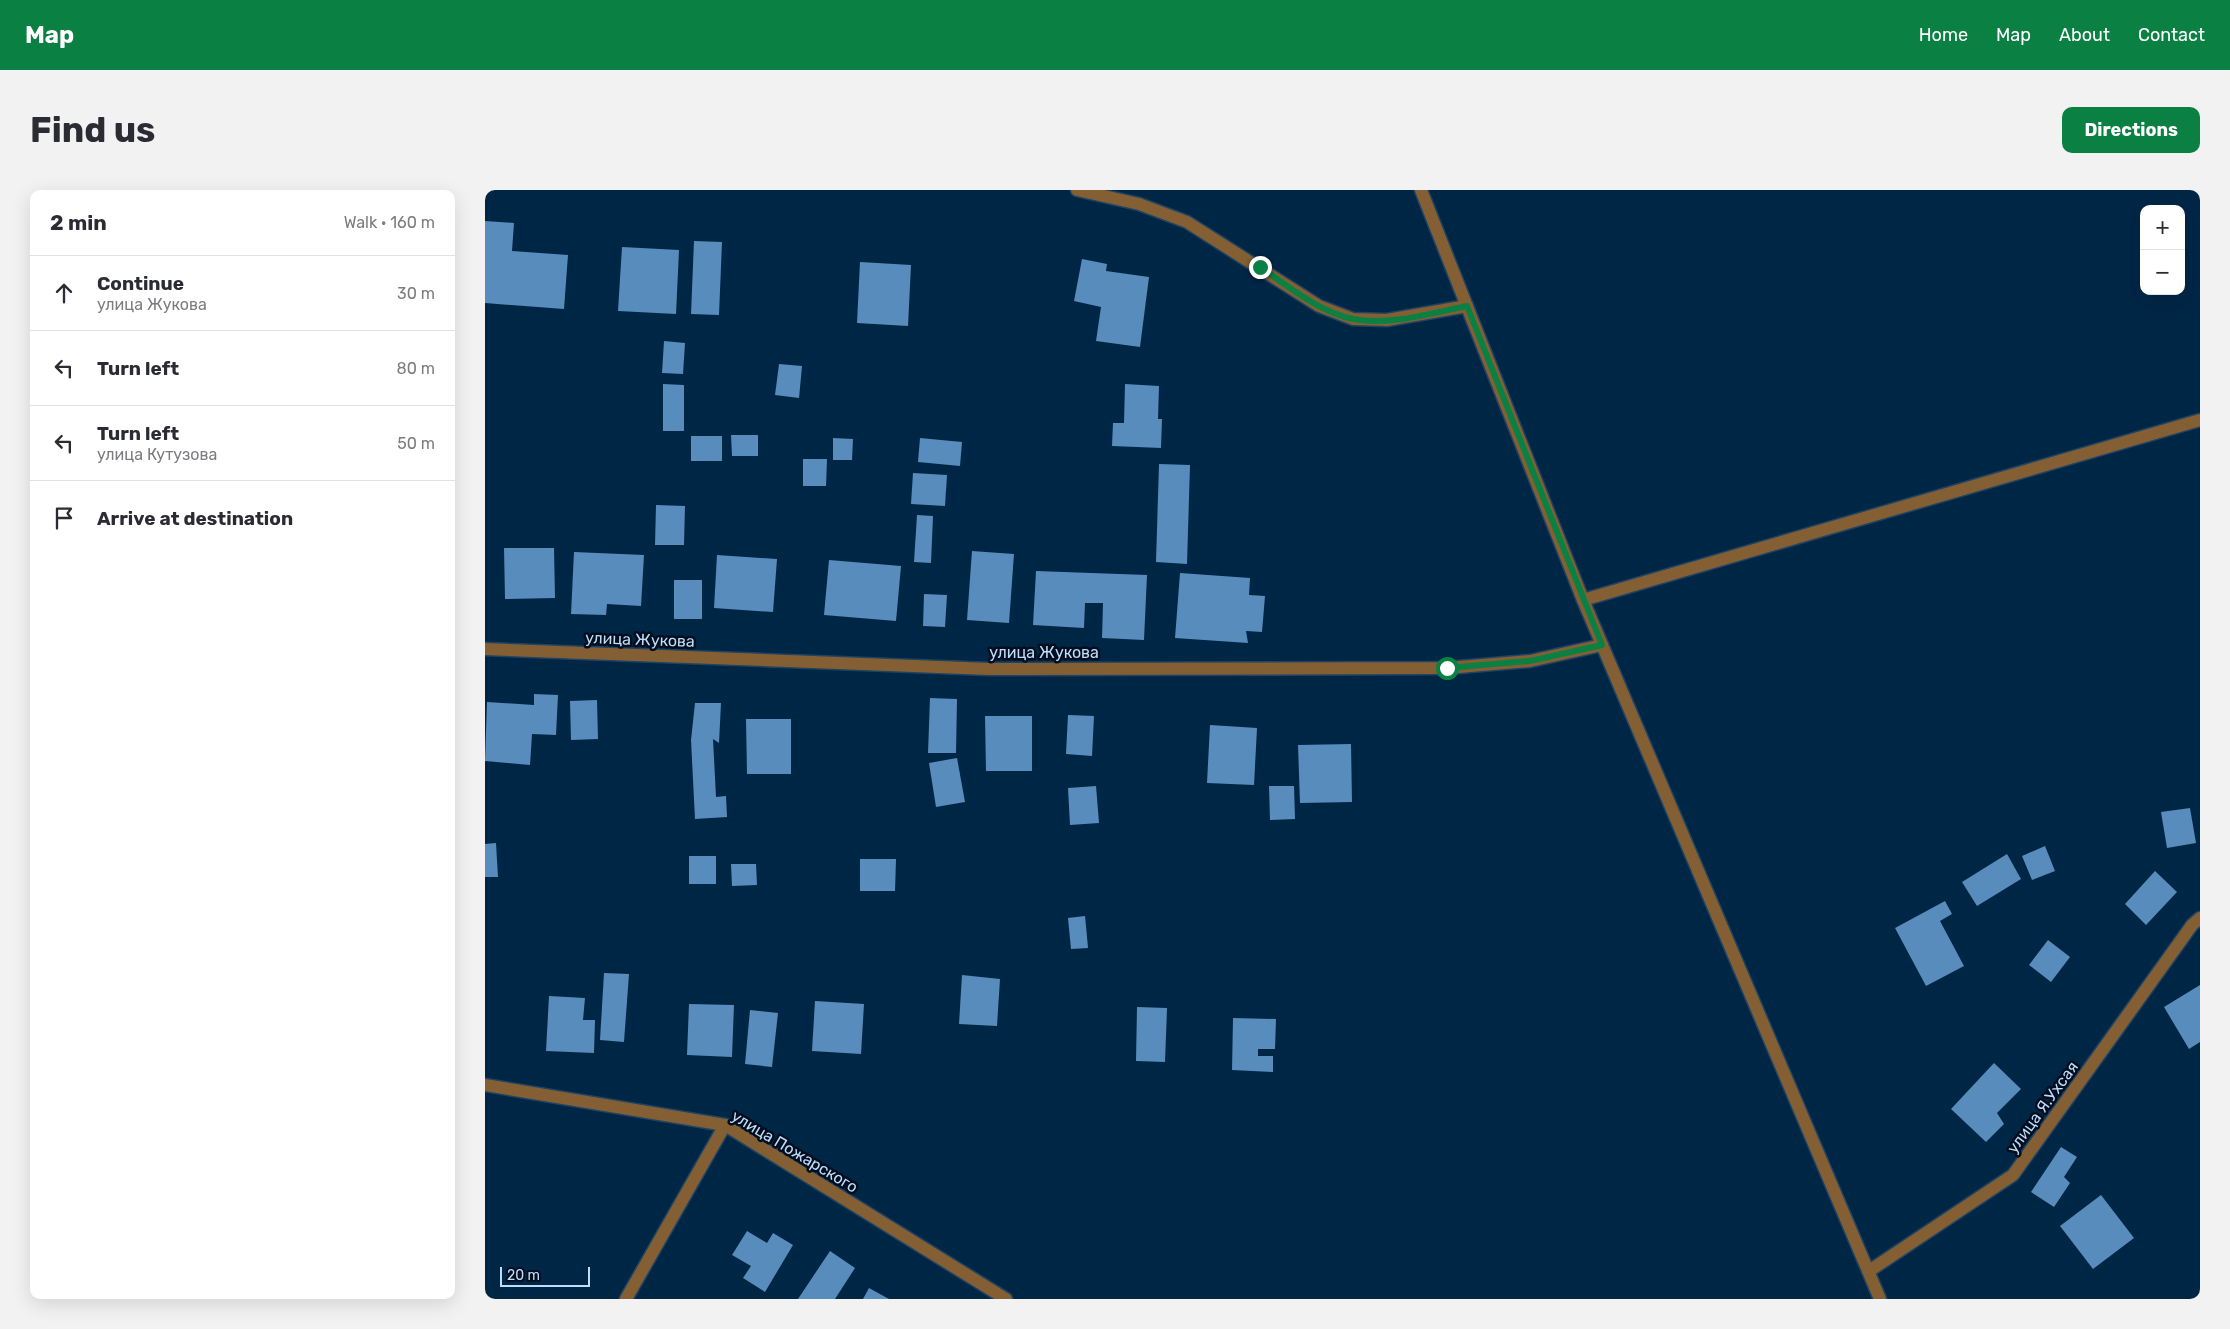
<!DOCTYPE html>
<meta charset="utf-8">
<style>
:root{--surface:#fff;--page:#f2f2f3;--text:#2b2b33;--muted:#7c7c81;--line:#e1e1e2;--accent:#0b8043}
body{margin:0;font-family:Rubik,sans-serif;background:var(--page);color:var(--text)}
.controls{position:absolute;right:15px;top:15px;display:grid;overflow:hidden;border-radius:10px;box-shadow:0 5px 20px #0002}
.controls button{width:45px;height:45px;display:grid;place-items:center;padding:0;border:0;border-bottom:1px solid var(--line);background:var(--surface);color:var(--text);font:25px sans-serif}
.scale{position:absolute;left:15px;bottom:12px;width:90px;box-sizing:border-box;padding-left:5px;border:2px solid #c1dcf7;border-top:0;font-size:14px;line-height:18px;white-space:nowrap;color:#c1dcf7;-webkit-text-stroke:4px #000e20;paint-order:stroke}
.stop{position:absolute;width:15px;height:15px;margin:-11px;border:4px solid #0b8043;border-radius:50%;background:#fff}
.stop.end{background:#0b8043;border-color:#fff;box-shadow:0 1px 5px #0008}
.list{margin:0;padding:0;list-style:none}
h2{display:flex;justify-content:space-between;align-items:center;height:65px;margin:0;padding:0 20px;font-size:21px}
h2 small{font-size:16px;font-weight:400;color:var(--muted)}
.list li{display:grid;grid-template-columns:32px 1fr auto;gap:15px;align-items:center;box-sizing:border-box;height:75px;padding:0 20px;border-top:1px solid var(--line)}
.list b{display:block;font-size:19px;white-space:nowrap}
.list p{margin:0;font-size:16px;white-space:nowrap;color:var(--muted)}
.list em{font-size:16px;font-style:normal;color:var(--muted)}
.icon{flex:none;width:28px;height:28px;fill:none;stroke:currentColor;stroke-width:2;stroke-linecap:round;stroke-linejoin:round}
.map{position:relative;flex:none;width:1715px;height:1109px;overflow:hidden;border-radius:10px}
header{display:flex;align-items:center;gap:30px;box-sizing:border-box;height:70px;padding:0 25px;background:var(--accent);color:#fff}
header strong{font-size:24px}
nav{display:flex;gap:28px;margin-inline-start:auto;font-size:18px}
.intro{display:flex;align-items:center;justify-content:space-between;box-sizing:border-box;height:120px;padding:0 30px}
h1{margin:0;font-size:35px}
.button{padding:12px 22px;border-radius:10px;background:var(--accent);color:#fff;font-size:18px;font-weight:700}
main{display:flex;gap:30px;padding:0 30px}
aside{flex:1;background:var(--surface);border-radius:10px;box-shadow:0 5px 20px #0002}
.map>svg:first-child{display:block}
.building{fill:#578cbd}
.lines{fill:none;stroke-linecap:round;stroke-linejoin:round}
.minor-casing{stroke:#1f4362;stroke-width:15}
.minor{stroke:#855f34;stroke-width:12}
.route{stroke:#0b8043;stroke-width:6}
.labels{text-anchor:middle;stroke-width:5;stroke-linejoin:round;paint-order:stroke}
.street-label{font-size:16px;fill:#c1dcf7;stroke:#000e20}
</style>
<header>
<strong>Map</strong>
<nav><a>Home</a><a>Map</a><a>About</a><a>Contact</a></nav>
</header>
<div class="intro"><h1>Find us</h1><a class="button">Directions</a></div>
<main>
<aside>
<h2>2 min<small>Walk · 160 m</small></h2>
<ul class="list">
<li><svg class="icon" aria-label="ahead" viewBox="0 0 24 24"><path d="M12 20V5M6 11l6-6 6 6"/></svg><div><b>Continue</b><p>улица Жукова</p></div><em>30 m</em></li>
<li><svg class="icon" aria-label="left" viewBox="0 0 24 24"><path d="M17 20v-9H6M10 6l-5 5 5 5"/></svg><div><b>Turn left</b></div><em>80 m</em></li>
<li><svg class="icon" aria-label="left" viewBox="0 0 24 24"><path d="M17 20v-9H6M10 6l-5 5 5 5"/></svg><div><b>Turn left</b><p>улица Кутузова</p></div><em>50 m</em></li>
<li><svg class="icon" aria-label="arrive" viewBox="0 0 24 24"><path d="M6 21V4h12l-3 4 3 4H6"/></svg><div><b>Arrive at destination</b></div></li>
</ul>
</aside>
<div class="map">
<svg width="1715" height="1109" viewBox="0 0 1715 1109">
<rect width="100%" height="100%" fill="#002646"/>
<g class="building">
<path d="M0 31 29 33 27 61 83 65 79 119 0 113Z"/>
<path d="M209 51 237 52 234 125 206 124Z"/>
<path d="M137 57 194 60 191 124 133 121Z"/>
<path d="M597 69 622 74 621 81 664 87 655 157 611 151 616 117 589 111Z"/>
<path d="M375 72 426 75 423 136 372 133Z"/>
<path d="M179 151 200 153 198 184 177 183Z"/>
<path d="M294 174 317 176 314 208 290 205Z"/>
<path d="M178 194 199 195V241H178Z"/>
<path d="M640 194 674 196 673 229H677L676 258 627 256 628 233H639Z"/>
<path d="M246 245H273V266H247Z"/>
<rect x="206" y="246" width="31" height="25"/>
<path d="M348 248 368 249 367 270H348Z"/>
<path d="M435 248 477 252 475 276 433 272Z"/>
<path d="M318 269H342L341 296H318Z"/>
<path d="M674 274 705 275 702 374 671 372Z"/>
<path d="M428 283 462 285 460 316 426 314Z"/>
<path d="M171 315 200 316 199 355H170Z"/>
<path d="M432 325 448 326 446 373 429 372Z"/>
<path d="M19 358H69L70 408 20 409Z"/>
<path d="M487 361 529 364 524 433 482 430Z"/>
<path d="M89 362 159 365 156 416 122 414 121 425 86 424Z"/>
<path d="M232 365 292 369 288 422 229 418Z"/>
<path d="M344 370 416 376 411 431 339 425Z"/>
<path d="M551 381 662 385 659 450 617 448 618 413H600L599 438 548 435Z"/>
<path d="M695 383 765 388 764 405 780 406 777 442 761 441 763 453 690 448Z"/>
<rect x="189" y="390" width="28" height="39"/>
<path d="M439 404 462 405 460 437 438 436Z"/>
<path d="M49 504 73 505 71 545 47 544 45 575 0 571 2 512 49 515Z"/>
<path d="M445 508 472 509 471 563H443Z"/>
<path d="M112 510 113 549 86 550 85 511Z"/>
<path d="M210 513H236L234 553 228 549 231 607 241 606 242 627 210 629 206 550Z"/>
<path d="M583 525 609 526 607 566 581 564Z"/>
<path d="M500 526H547V581H501Z"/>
<path d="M261 529H306V584H262Z"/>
<path d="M725 535 772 538 769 595 722 593Z"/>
<path d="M866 554 867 612 815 613 813 555Z"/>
<path d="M472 568 480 612 451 617 444 573Z"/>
<path d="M611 596 614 633 585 635 583 598Z"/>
<path d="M784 596H809L810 629 785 630Z"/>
<path d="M1705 618 1711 653 1682 658 1676 622Z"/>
<path d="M11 653 13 687H0V654Z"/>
<path d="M1560 656 1570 681 1547 690 1537 666Z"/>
<path d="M1522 664 1536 689 1492 716 1477 692Z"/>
<rect x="204" y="666" width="27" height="28"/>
<path d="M375 669H411L410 701H375Z"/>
<path d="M246 674H271L272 695 247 696Z"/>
<path d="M1670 681 1692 702 1661 735 1640 714Z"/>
<path d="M1460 711 1467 724 1455 731 1479 776 1441 796 1410 738Z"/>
<path d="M600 726 603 758 586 759 583 728Z"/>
<path d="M1563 750 1585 767 1566 792 1544 775Z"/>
<path d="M119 783 144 784 139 852 115 850Z"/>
<path d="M477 785 515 789 512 836 474 834Z"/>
<path d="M1715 795V852L1704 859 1679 817Z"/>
<path d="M64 806 100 808 98 830H110L109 863 61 861Z"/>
<path d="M330 811 379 814 376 864 327 861Z"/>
<path d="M204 814 249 815 247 867 202 865Z"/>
<path d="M652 817 682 818 680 872 651 871Z"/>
<path d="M265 820 293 823 287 877 260 874Z"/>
<path d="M748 828 791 829 790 859H773V866H788V882L747 880Z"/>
<path d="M1509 873 1536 899 1512 923 1519 934 1501 952 1466 919Z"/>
<path d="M1576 957 1592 967 1579 987 1585 993 1569 1017 1546 1002Z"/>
<path d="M1616 1005 1649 1048 1608 1079 1575 1036Z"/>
<path d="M262 1041 282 1053 288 1043 308 1055 280 1102 258 1088 266 1076 247 1065Z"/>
<path d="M345 1061 370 1078 350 1109H313Z"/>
<path d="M384 1098 404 1109H378Z"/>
</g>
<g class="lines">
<defs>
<g id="minor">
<path d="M592 0 654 14 702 32 834 116 868 129 902 130 982 116"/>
<path d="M936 0 1098 410 1395 1109"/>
<path d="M1098 410 1715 230"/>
<path d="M0 459 504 479 962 478 1045 471 1117 455"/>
<path d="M0 895 240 935 521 1109"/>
<path d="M1384 1081 1528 985 1707 735 1715 728"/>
<path d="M141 1109 240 935"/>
</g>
</defs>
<use href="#minor" class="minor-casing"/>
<use href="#minor" class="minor"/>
</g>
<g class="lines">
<path class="route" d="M775 77C803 96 834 122 868 129 905 136 946 123 982 116L1117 455 1045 471 962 478"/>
</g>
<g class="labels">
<g class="street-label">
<text transform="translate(155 449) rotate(2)" y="6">улица Жукова</text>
<text x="559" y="468">улица Жукова</text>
<text transform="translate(1557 917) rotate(-54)" y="6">улица Я.Ухсая</text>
<text transform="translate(310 961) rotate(31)" y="6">улица Пожарского</text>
</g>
</g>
</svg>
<div class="controls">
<button>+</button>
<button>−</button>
</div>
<div class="scale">20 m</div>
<div class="stop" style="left:962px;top:478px"></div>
<div class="stop end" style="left:775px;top:77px"></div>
</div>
</main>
